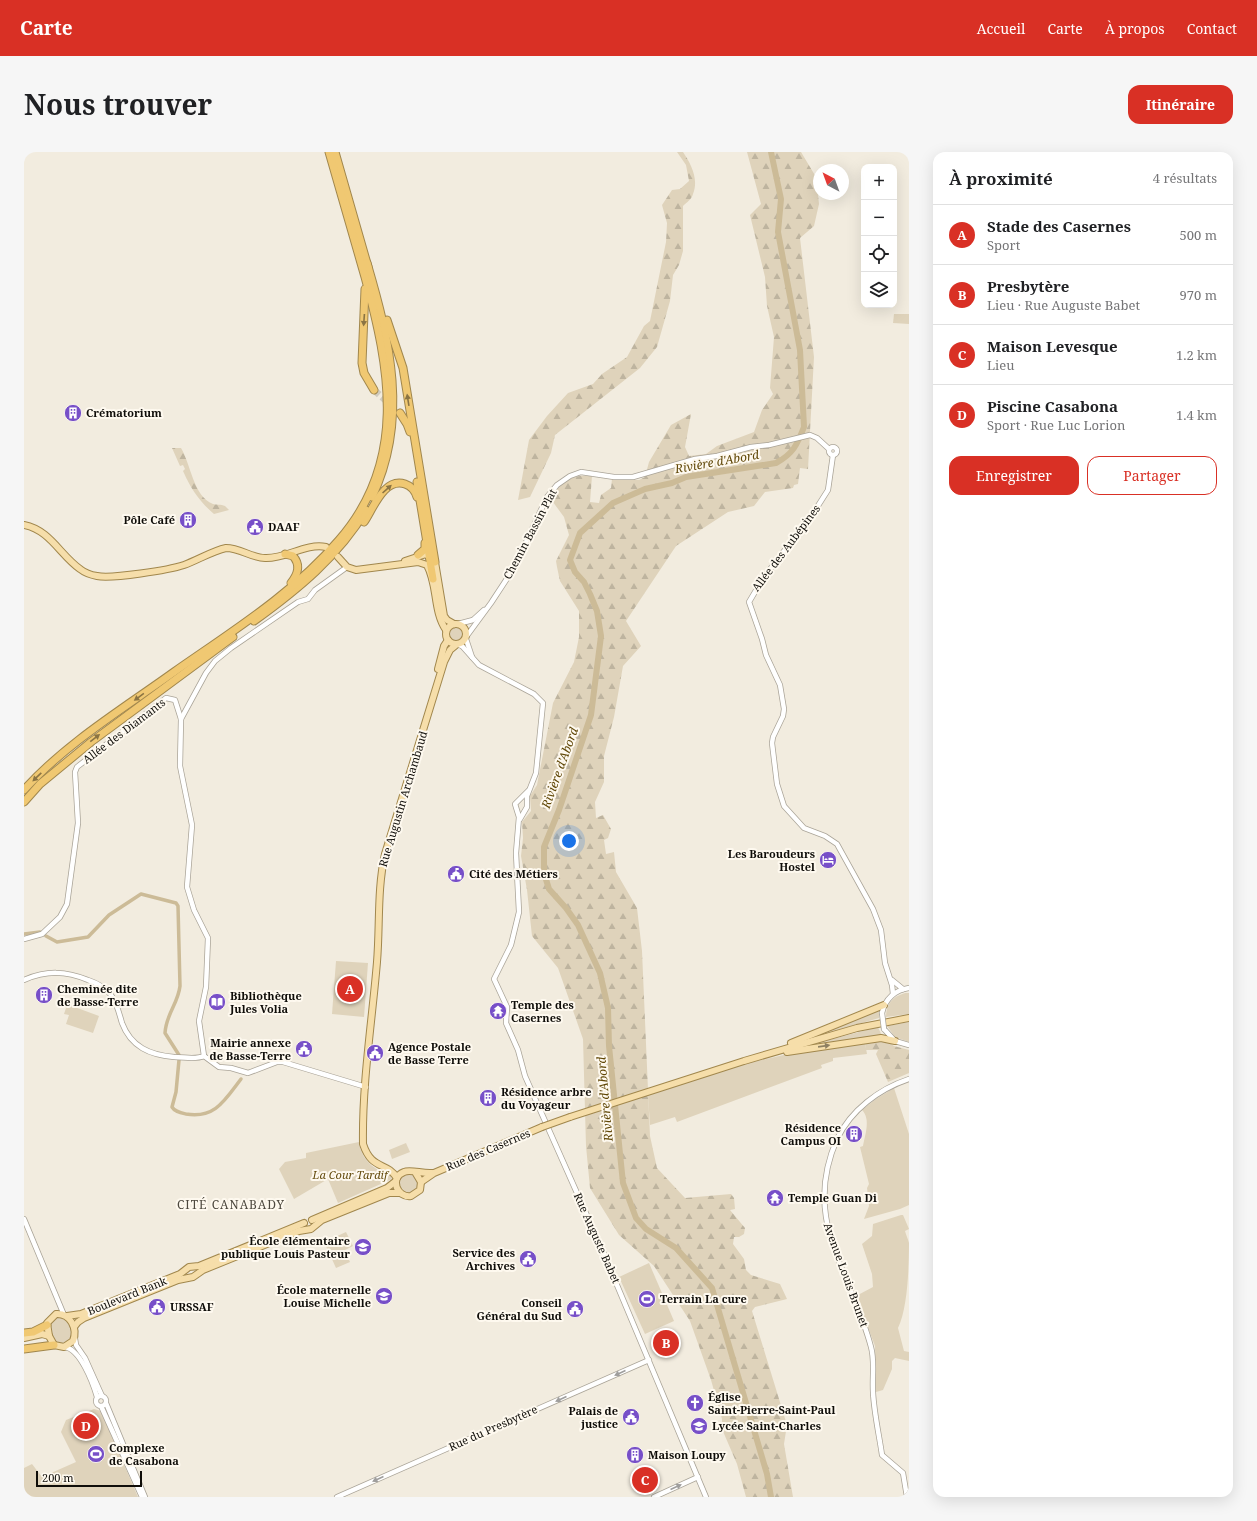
<!DOCTYPE html>
<html lang="fr">
<meta charset="utf-8">
<style>
:root{--surface:#fff;--page:#f6f6f6;--text:#202124;--muted:#757577;--line:#e0e0e0;--accent:#d93025}
body{margin:0;font-family:"Noto Serif",serif;background:var(--page);color:var(--text)}
.controls{position:absolute;right:12px;top:12px;display:grid;overflow:hidden;border-radius:8px;box-shadow:0 4px 16px #0002}
.controls button{width:36px;height:36px;display:grid;place-items:center;padding:0;border:0;border-bottom:1px solid var(--line);background:var(--surface);color:var(--text);font:20px sans-serif}
.compass{position:absolute;left:789px;top:12px;width:36px;height:36px;border-radius:50%;background:var(--surface);box-shadow:0 4px 16px #0002;rotate:319deg}
.scale{position:absolute;left:12px;bottom:10px;width:106px;box-sizing:border-box;padding-left:4px;border:2px solid #0f0d09;border-top:0;font-size:11px;line-height:14px;white-space:nowrap;color:#0f0d09;-webkit-text-stroke:3px #fef9ef;paint-order:stroke}
.you{position:absolute;left:545px;top:689px;width:14px;height:14px;margin:-10px;border:3px solid #fff;border-radius:50%;background:#1a73e8;box-shadow:0 0 0 6px #1a73e833}
.badge{display:grid;place-items:center;width:26px;height:26px;border-radius:50%;background:var(--accent);color:#fff;font-size:13px;font-weight:700}
.pin{position:absolute;translate:-50% -50%;border:2px solid #fff;box-shadow:0 1px 4px #0006}
.list{margin:0;padding:0;list-style:none}
h2{display:flex;justify-content:space-between;align-items:center;height:52px;margin:0;padding:0 16px;font-size:17px}
h2 small{font-size:13px;font-weight:400;color:var(--muted)}
.list li{display:grid;grid-template-columns:26px 1fr auto;gap:12px;align-items:center;box-sizing:border-box;height:60px;padding:0 16px;border-top:1px solid var(--line)}
.list b{display:block;font-size:15px;white-space:nowrap}
.list p{margin:0;font-size:13px;white-space:nowrap;color:var(--muted)}
.list em{font-size:13px;font-style:normal;color:var(--muted)}
.actions{display:flex;gap:8px;padding:12px 16px}
.actions a{flex:1;padding:9px 0;border:1px solid var(--accent);border-radius:12px;text-align:center;font-size:14px;color:var(--accent)}
.actions .main{background:var(--accent);color:#fff}
.icon{flex:none;width:22px;height:22px;fill:none;stroke:currentColor;stroke-width:2;stroke-linecap:round;stroke-linejoin:round}
.map{position:relative;flex:none;width:885px;height:1345px;overflow:hidden;border-radius:12px}
header{display:flex;align-items:center;gap:24px;box-sizing:border-box;height:56px;padding:0 20px;background:var(--accent);color:#fff}
header strong{font-size:19px}
nav{display:flex;gap:22px;margin-inline-start:auto;font-size:14px}
.intro{display:flex;align-items:center;justify-content:space-between;box-sizing:border-box;height:96px;padding:0 24px}
h1{margin:0;font-size:28px}
.button{padding:10px 18px;border-radius:12px;background:var(--accent);color:#fff;font-size:14px;font-weight:700}
main{display:flex;gap:24px;padding:0 24px}
aside{flex:1;background:var(--surface);border-radius:12px;box-shadow:0 4px 16px #0002}
.map>svg:first-child{display:block}
.green{fill:#dfd3bb}
.forest{fill:url(#forest-firs)}
.lines{fill:none;stroke-linecap:round;stroke-linejoin:round}
.canal{stroke:#ccbb97;stroke-width:3.5}
.river{stroke:#ccbb97;stroke-width:6}
.highway-tunnel{stroke:#d0cbbf;stroke-width:7;stroke-dasharray:7 3.5;stroke-linecap:butt}
.minor-casing{stroke:#aaa498;stroke-width:6}
.major-casing{stroke:#a1874d;stroke-width:8}
.highway-casing{stroke:#a1874d;stroke-width:9}
.minor{stroke:#fff;stroke-width:4.5}
.major{stroke:#f6deaa;stroke-width:6}
.highway{stroke:#f0c872;stroke-width:7}
.minor-bridge-casing{stroke:#aaa498;stroke-width:6;stroke-linecap:butt}
.major-bridge-casing{stroke:#a1874d;stroke-width:8;stroke-linecap:butt}
.minor-bridge{stroke:#fff;stroke-width:4.5}
.major-bridge{stroke:#f6deaa;stroke-width:6}
.oneway{fill:#8b7443}
.oneway2{fill:#8e8062}
.oneway3{fill:#9f9e9d}
.labels{text-anchor:middle;stroke-width:4;stroke-linejoin:round;paint-order:stroke}
.poi-label{font-size:11px;font-weight:bold;fill:#0f0d09;stroke:#fef9ef;text-anchor:start}
.street-label{font-size:11px;fill:#0f0d09;stroke:#fef9ef}
.park-label{font-size:11px;font-style:italic;fill:#644b0d;stroke:#fef9ef}
.water-label{font-size:12px;font-style:italic;fill:#604707;stroke:#fef9ef}
.neighbourhood-label{font-size:12px;letter-spacing:1px;fill:#4d483e;stroke:#fef9ef}
</style>
<header>
<strong>Carte</strong>
<nav><a>Accueil</a><a>Carte</a><a>À propos</a><a>Contact</a></nav>
</header>
<div class="intro"><h1>Nous trouver</h1><a class="button">Itinéraire</a></div>
<main>
<div class="map">
<svg width="885" height="1345" viewBox="0 0 885 1345">
<defs>
<pattern id="forest-firs" width="22" height="20" patternUnits="userSpaceOnUse"><rect width="22" height="20" fill="#dfd3bb"/><path d="M5 1l3.5 6h-7zM16 11l3.5 6h-7z" fill="#beb49f"/></pattern>
</defs>
<rect width="100%" height="100%" fill="#f2ecdf"/>
<g class="green">
<path d="M870 162H885V172L869 171Z"/>
<circle cx="432" cy="482" r="7"/>
<path d="M312 809 344 811 340 865 308 862Z"/>
<path d="M881 841H885V862L862 865C862 852 868 845 881 841Z"/>
<path d="M40 849 48 852V854L75 864 69 881 42 872 45 863 40 862 42 856 38 854Z"/>
<path d="M856 857 855 866 793 884V883Z"/>
<path d="M885 870V890L871 885 863 874Z"/>
<path d="M854 875 858 884 782 894Z"/>
<path d="M841 891 843 902 809 906V909L797 913 798 916 653 970 651 965 626 973 624 943 720 912 764 902Z"/>
<path d="M870 936 885 982V1053L876 1057 840 1067 845 1054 843 1036 845 1032 836 995 839 994C841 983 847 967 838 958L852 947Z"/>
<path d="M335 990C337 1008 351 1018 366 1024L368 1027 314 1051 304 1027 270 1047 255 1017 261 1010 282 1006V1001Z"/>
<path d="M382 991 386 1000 368 1007 365 998Z"/>
<path d="M385 1020 393 1024 395 1036 388 1041H382L375 1035V1026Z"/>
<path d="M877 1063H879L885 1077 881 1079C882 1083 884 1087 885 1091 885 1112 884 1156 874 1176L880 1199 885 1200V1209L871 1206 868 1209V1217L859 1238 852 1240 851 1194 832 1144 849 1135 848 1122 838 1092 848 1084 849 1072Z"/>
<path d="M322 1080 329 1094 307 1105 300 1090Z"/>
<path d="M321 1099 326 1110 312 1116 307 1105Z"/>
<path d="M625 1111 650 1169 621 1182 595 1125Z"/>
<path d="M36 1164 45 1168 49 1182 47 1188 39 1193C28 1190 22 1178 28 1167Z"/>
<path d="M70 1257 77 1259 114 1345H0V1316L8 1312 18 1325 52 1310 37 1280 42 1268Z"/>
</g>
<g class="forest">
<path d="M653 0H659C667 12 675 27 669 42 668 47 662 51 659 54V99L655 113 649 123 646 149 633 195 616 216 531 283 527 301 506 345 494 348 505 288 523 264 544 241 569 232 578 222 603 205 620 174 626 169 642 90 643 71 638 53 648 38 656 37 665 29 662 13Z"/>
<path d="M723 0H777L792 25 795 52 790 74 776 86 790 205 784 317 776 316 774 332 770 333 769 336 741 340 730 354 704 360 652 394 602 469 617 494 599 514 590 565 580 604V630L571 650 572 666 579 663 587 677 584 686 580 688 582 702 590 700 592 720 613 756 618 799 626 984 633 1016 661 1046 707 1042 710 1046 711 1057 706 1058 721 1076 720 1082 715 1085H710L709 1092 720 1107 722 1118 727 1123 756 1132 763 1147 731 1155 728 1159 763 1273 760 1292 769 1345H722L713 1312 698 1277V1267L687 1228 666 1169 630 1114 595 1083 566 1036 562 994 559 887 534 816 508 784 503 738 497 704 499 686 498 670 507 659 506 644 513 633 529 551 550 510 555 485V459L536 429 533 415 532 409 545 383 540 365 526 346C537 329 547 322 568 324L566 350 575 351 577 343 587 336 588 327 615 328 621 325 625 310 647 273 667 262 661 295 665 304 682 302 693 294 730 280 738 258 749 242 746 236 750 185 743 154 741 125 726 63 737 52Z"/>
<path d="M148 296H157C167 312 169 344 189 352 192 353 197 352 201 354L205 358 190 362C175 349 167 337 159 319L161 317 159 313 156 314Z"/>
<path d="M863 889 870 894 885 898V921L864 930 852 902 854 898H842L841 891Z"/>
</g>
<g class="lines">
<g class="canal">
<path d="M0 782 16 780"/>
<path d="M22 784 33 790 64 785 85 763 117 742 152 751 154 754 156 834C154 852 142 862 141 881L155 903"/>
<path d="M155 908 152 940 148 955C151 960 157 961 162 962 191 967 201 948 217 927"/>
</g>
<path class="river" d="M747 0 757 47 754 80 776 198 780 275C773 293 769 302 752 311L662 325 648 331 621 337 589 351 556 381 546 408 551 420 560 430 566 442 573 459 577 484 567 563 535 658 520 695V721L525 737 542 756 554 773 576 821 584 856 585 894 599 1031 612 1066 622 1077 652 1096 688 1136 743 1322 747 1345"/>
<path class="highway-tunnel" d="M350 238 376 261"/>
<defs>
<g id="minor">
<circle cx="809" cy="299" r="4"/>
<path d="M809 303 804 338 790 360 740 425 725 450 738 487 742 503 756 533 760 557 759 564 749 585 748 591 753 632 760 654 780 676 801 684 813 692 849 757 857 778 861 811 868 833 869 842"/>
<path d="M323 415 291 438 284 447 274 450 207 496 191 509 182 521 157 567 156 614 168 673 163 735 170 758 184 786 182 835 175 869 180 904 195 915 207 916 224 921 253 910H259L342 935"/>
<path d="M434 472 449 468 460 458"/>
<path d="M442 485 467 451 490 416 523 345 533 333 546 324 557 320 590 325H609L671 307 693 304 727 295 745 293 786 283 793 286 805 297"/>
<path d="M442 487 448 505"/>
<path d="M435 493 438 494 455 513 510 542 519 551 512 621 503 644V655L496 667"/>
<path d="M504 639 491 652 495 665 492 701 495 760 487 793 470 827 483 855 482 871 494 898 501 924 577 1095 682 1345"/>
<path d="M0 787 18 782 36 765 43 752 54 671 51 620 53 615 142 546 151 548 157 567"/>
<path d="M0 828C23 818 42 819 64 828 73 831 81 835 87 843 93 851 95 861 98 871 107 895 126 903 150 905 161 905 171 908 180 904"/>
<path d="M868 828 879 837"/>
<path d="M858 861C861 847 871 838 885 836"/>
<path d="M860 877 871 889 885 893"/>
<path d="M0 1067 40 1163"/>
<path d="M51 1186 52 1193 61 1206 78 1244"/>
<path d="M40 1195C56 1196 69 1231 73 1245"/>
<circle cx="77" cy="1249" r="5"/>
<path d="M82 1251 121 1345"/>
<path d="M77 1254 118 1345"/>
<path d="M313 1345 625 1208"/>
<path d="M630 1345 674 1325"/>
<path d="M883 1345 879 1321 858 1303C855 1282 850 1261 849 1240 848 1225 851 1209 847 1195 827 1119 777 1069 813 987 827 958 855 937 885 927"/>
</g>
<g id="major">
<path d="M0 373C26 378 36 403 56 417 61 421 67 423 73 424 88 427 145 418 160 413 174 408 188 399 202 396 216 396 228 406 241 406 262 407 281 391 302 395"/>
<path d="M314 405 323 415 332 418 394 410 403 413C414 433 409 459 422 478"/>
<path d="M381 409 402 402 411 410 420 464 423 468 430 472"/>
<circle cx="432" cy="482" r="10"/>
<path d="M414 517 420 494 424 488"/>
<path d="M767 891 860 853"/>
<path d="M763 900 857 886 871 889"/>
<path d="M546 965 720 909 833 876 885 866"/>
<path d="M391 1020 397 1030 396 1038 387 1044C373 1046 365 1026 380 1020 386 1017 399 1022 408 1021"/>
<path d="M373 1026C362 1009 348 1019 339 992 338 931 348 870 353 810 356 774 353 737 361 702L420 510 426 498 432 493"/>
<path d="M397 1030 410 1021 518 975"/>
<path d="M288 1068 363 1036 372 1029"/>
<path d="M32 1162C46 1161 54 1176 49 1189L40 1195 30 1193 25 1184 23 1171Z"/>
<path d="M43 1164 57 1162 156 1122 165 1115 175 1114 280 1071"/>
<path d="M50 1175 54 1170 60 1166 154 1128 169 1125 179 1118 275 1079 287 1077 298 1068 365 1041H375"/>
<path d="M0 1186 18 1182 25 1184"/>
</g>
<g id="highway">
<path d="M311 0 344 115"/>
<path d="M343 111C366 189 385 268 348 345"/>
<path d="M341 137 338 211 340 221 350 238"/>
<path d="M363 168 379 216 411 410"/>
<path d="M376 261 383 272 386 280"/>
<path d="M393 330 409 427"/>
<path d="M340 370C349 357 360 325 381 332 387 334 391 338 393 345"/>
<path d="M261 402 269 404C277 413 274 422 267 431"/>
<path d="M394 403 401 397V391"/>
<path d="M230 469C273 438 315 404 342 358"/>
<path d="M0 638C41 592 100 556 150 520 207 480 269 442 315 388 384 309 366 217 341 125 329 83 317 42 305 0"/>
<path d="M0 650 16 632 67 590 209 485"/>
<path d="M0 1181 9 1180 23 1173"/>
<path d="M0 1197 30 1193"/>
</g>
</defs>
<use href="#minor" class="minor-casing"/>
<use href="#major" class="major-casing"/>
<use href="#highway" class="highway-casing"/>
<use href="#minor" class="minor"/>
<use href="#major" class="major"/>
<use href="#highway" class="highway"/>
<defs>
<path id="minor-bridge" d="M858 861 860 877"/>
<path id="major-bridge" d="M518 975 546 965"/>
</defs>
<use href="#minor-bridge" class="minor-bridge-casing"/>
<use href="#major-bridge" class="major-bridge-casing"/>
<use href="#minor-bridge" class="minor-bridge"/>
<use href="#major-bridge" class="major-bridge"/>
</g>
<defs><path id="oneway-solid" d="M-6-.8H1V-3.2L6.5 0L1 3.2V.8H-6Z"/></defs>
<g class="oneway">
<use href="#oneway-solid" transform="translate(340 168) rotate(94)"/>
<use href="#oneway-solid" transform="translate(384 248) rotate(-99)"/>
<use href="#oneway-solid" transform="translate(363 337) rotate(-42)"/>
<use href="#oneway-solid" transform="translate(115 545) rotate(144)"/>
<use href="#oneway-solid" transform="translate(71 586) rotate(-38)"/>
<use href="#oneway-solid" transform="translate(13 625) rotate(136)"/>
</g>
<use class="oneway2" href="#oneway-solid" transform="translate(800 894) rotate(-8)"/>
<g class="oneway3">
<use href="#oneway-solid" transform="translate(596 1221) rotate(156)"/>
<use href="#oneway-solid" transform="translate(537 1247) rotate(156)"/>
<use href="#oneway-solid" transform="translate(354 1327) rotate(156)"/>
<use href="#oneway-solid" transform="translate(652 1335) rotate(-24)"/>
</g>
<defs>
<symbol id="building-disc" viewBox="-11 -11 22 22"><circle r="9.5" fill="#774fc8" stroke="#fef9ef"/><path d="M-4-6H4V6H1V3H-1V6H-4ZM-2.5-4.3h1.7v1.8h-1.7ZM.8-4.3h1.7v1.8H.8ZM-2.5-1h1.7V.8h-1.7ZM.8-1h1.7V.8H.8Z" fill="#fff"/></symbol>
<symbol id="civic-disc" viewBox="-11 -11 22 22"><circle r="9.5" fill="#774fc8" stroke="#fef9ef"/><path d="M-.6-6.5H3V-4.5H.6V-3L4-1V1h2V6H-6V1h2V-1L-.6-3ZM-1.2 2.5V6h2.4V2.5Z" fill="#fff"/></symbol>
<symbol id="hotel-disc" viewBox="-11 -11 22 22"><circle r="9.5" fill="#774fc8" stroke="#fef9ef"/><path d="M-6-4.5h1.5V1H6V5H4.5V3h-9V5H-6ZM-4 0a1.8 1.8 0 1 1 3.6 0ZM.5 0V-2.5h3Q6-2.5 6 0Z" fill="#fff"/></symbol>
<symbol id="library-disc" viewBox="-11 -11 22 22"><circle r="9.5" fill="#774fc8" stroke="#fef9ef"/><path d="M-6-4Q-3-5.5-.7-3.5V5Q-3 3-6 4ZM6-4Q3-5.5 .7-3.5V5Q3 3 6 4Z" fill="#fff"/></symbol>
<symbol id="temple-disc" viewBox="-11 -11 22 22"><circle r="9.5" fill="#774fc8" stroke="#fef9ef"/><path d="M0-6L5-2H3V0L6.5 2.5H4V6H1.5V3h-3V6H-4V2.5H-6.5L-3 0V-2H-5Z" fill="#fff"/></symbol>
<symbol id="school-disc" viewBox="-11 -11 22 22"><circle r="9.5" fill="#774fc8" stroke="#fef9ef"/><path d="M0-5L7-2L0 1L-7-2ZM-4 1L0 2.5L4 1V4Q0 6-4 4Z" fill="#fff"/></symbol>
<symbol id="stadium-disc" viewBox="-11 -11 22 22"><circle r="9.5" fill="#774fc8" stroke="#fef9ef"/><path d="M0-5a6.5 5 0 1 0 0 10a6.5 5 0 1 0 0-10ZM-3.5-1.8h7v3.6h-7Z" fill="#fff"/></symbol>
<symbol id="church-disc" viewBox="-11 -11 22 22"><circle r="9.5" fill="#774fc8" stroke="#fef9ef"/><path d="M-1.2-6h2.4v3.5h3.3v2.4h-3.3V6h-2.4V-.1h-3.3v-2.4h3.3Z" fill="#fff"/></symbol>
</defs>
<g fill-rule="evenodd">
<use href="#building-disc" x="39" y="251" width="20" height="20"/>
<use href="#building-disc" x="154" y="358" width="20" height="20"/>
<use href="#civic-disc" x="221" y="365" width="20" height="20"/>
<use href="#hotel-disc" x="794" y="698" width="20" height="20"/>
<use href="#civic-disc" x="422" y="712" width="20" height="20"/>
<use href="#building-disc" x="10" y="833" width="20" height="20"/>
<use href="#library-disc" x="183" y="840" width="20" height="20"/>
<use href="#temple-disc" x="464" y="849" width="20" height="20"/>
<use href="#civic-disc" x="270" y="887" width="20" height="20"/>
<use href="#civic-disc" x="341" y="891" width="20" height="20"/>
<use href="#building-disc" x="454" y="936" width="20" height="20"/>
<use href="#building-disc" x="820" y="972" width="20" height="20"/>
<use href="#temple-disc" x="741" y="1036" width="20" height="20"/>
<use href="#school-disc" x="329" y="1085" width="20" height="20"/>
<use href="#civic-disc" x="494" y="1097" width="20" height="20"/>
<use href="#school-disc" x="350" y="1134" width="20" height="20"/>
<use href="#stadium-disc" x="613" y="1137" width="20" height="20"/>
<use href="#civic-disc" x="123" y="1145" width="20" height="20"/>
<use href="#civic-disc" x="541" y="1147" width="20" height="20"/>
<use href="#church-disc" x="661" y="1241" width="20" height="20"/>
<use href="#civic-disc" x="597" y="1255" width="20" height="20"/>
<use href="#school-disc" x="665" y="1264" width="20" height="20"/>
<use href="#stadium-disc" x="62" y="1292" width="20" height="20"/>
<use href="#building-disc" x="601" y="1293" width="20" height="20"/>
</g>
<g class="labels">
<g class="poi-label">
<text x="62" y="265">Crématorium</text>
<text x="151" y="372" text-anchor="end">Pôle Café</text>
<text x="244" y="379">DAAF</text>
<text x="791" y="706" text-anchor="end">Les Baroudeurs<tspan x="791" dy="13">Hostel</tspan></text>
<text x="445" y="726">Cité des Métiers</text>
<text x="33" y="841">Cheminée dite<tspan x="33" dy="13">de Basse-Terre</tspan></text>
<text x="206" y="848">Bibliothèque<tspan x="206" dy="13">Jules Volia</tspan></text>
<text x="487" y="857">Temple des<tspan x="487" dy="13">Casernes</tspan></text>
<text x="267" y="895" text-anchor="end">Mairie annexe<tspan x="267" dy="13">de Basse-Terre</tspan></text>
<text x="364" y="899">Agence Postale<tspan x="364" dy="13">de Basse Terre</tspan></text>
<text x="477" y="944">Résidence arbre<tspan x="477" dy="13">du Voyageur</tspan></text>
<text x="817" y="980" text-anchor="end">Résidence<tspan x="817" dy="13">Campus OI</tspan></text>
<text x="764" y="1050">Temple Guan Di</text>
<text x="326" y="1093" text-anchor="end">École élémentaire<tspan x="326" dy="13">publique Louis Pasteur</tspan></text>
<text x="491" y="1105" text-anchor="end">Service des<tspan x="491" dy="13">Archives</tspan></text>
<text x="347" y="1142" text-anchor="end">École maternelle<tspan x="347" dy="13">Louise Michelle</tspan></text>
<text x="636" y="1151">Terrain La cure</text>
<text x="538" y="1155" text-anchor="end">Conseil<tspan x="538" dy="13">Général du Sud</tspan></text>
<text x="146" y="1159">URSSAF</text>
<text x="684" y="1249">Église<tspan x="684" dy="13">Saint-Pierre-Saint-Paul</tspan></text>
<text x="594" y="1263" text-anchor="end">Palais de<tspan x="594" dy="13">justice</tspan></text>
<text x="688" y="1278">Lycée Saint-Charles</text>
<text x="85" y="1300">Complexe<tspan x="85" dy="13">de Casabona</tspan></text>
<text x="624" y="1307">Maison Loupy</text>
</g>
<g class="street-label">
<text transform="translate(506 382) rotate(-62)" y="4">Chemin Bassin Plat</text>
<text transform="translate(762 396) rotate(-53)" y="4">Allée des Aubépines</text>
<text transform="translate(100 579) rotate(-37)" y="4">Allée des Diamants</text>
<text transform="translate(379 647) rotate(-73)" y="4">Rue Augustin Archambaud</text>
<text transform="translate(464 998) rotate(-23)" y="4">Rue des Casernes</text>
<text transform="translate(573 1086) rotate(66)" y="4">Rue Auguste Babet</text>
<text transform="translate(822 1123) rotate(70)" y="4">Avenue Louis Brunet</text>
<text transform="translate(103 1144) rotate(-22)" y="4">Boulevard Bank</text>
<text transform="translate(469 1276) rotate(-24)" y="4">Rue du Presbytère</text>
</g>
<g class="park-label">
<text x="326" y="1027">La Cour Tardif</text>
</g>
<g class="water-label">
<text transform="translate(693 310) rotate(-10)" y="4">Rivière d'Abord</text>
<text transform="translate(536 616) rotate(-70)" y="4">Rivière d'Abord</text>
<text transform="translate(581 947) rotate(-95)" y="4">Rivière d'Abord</text>
</g>
<g class="neighbourhood-label">
<text x="207" y="1057">CITÉ CANABADY</text>
</g>
</g>
</svg>
<div class="controls">
<button>+</button>
<button>−</button>
<button><svg class="icon" aria-label="locate" viewBox="0 0 24 24"><circle cx="12" cy="12" r="6"/><path d="M12 2v4M12 18v4M2 12h4M18 12h4"/></svg></button>
<button><svg class="icon" aria-label="layers" viewBox="0 0 24 24"><path d="M12 4l9 5-9 5-9-5zM3 14l9 5 9-5"/></svg></button>
</div>
<svg class="compass" viewBox="-18 -18 36 36"><path d="M0-13l5 13h-10z" fill="#e53935"/><path d="M0 13l5-13h-10z" fill="#757577"/></svg>
<div class="scale">200 m</div>
<div class="you"></div>
<div class="pin badge" style="left:326px;top:837px">A</div>
<div class="pin badge" style="left:642px;top:1191px">B</div>
<div class="pin badge" style="left:621px;top:1328px">C</div>
<div class="pin badge" style="left:62px;top:1274px">D</div>
</div>
<aside>
<h2>À proximité<small>4 résultats</small></h2>
<ul class="list">
<li><span class="badge">A</span><div><b>Stade des Casernes</b><p>Sport</p></div><em>500 m</em></li>
<li><span class="badge">B</span><div><b>Presbytère</b><p>Lieu · Rue Auguste Babet</p></div><em>970 m</em></li>
<li><span class="badge">C</span><div><b>Maison Levesque</b><p>Lieu</p></div><em>1.2 km</em></li>
<li><span class="badge">D</span><div><b>Piscine Casabona</b><p>Sport · Rue Luc Lorion</p></div><em>1.4 km</em></li>
</ul>
<div class="actions"><a class="main">Enregistrer</a><a>Partager</a></div>
</aside>
</main>
